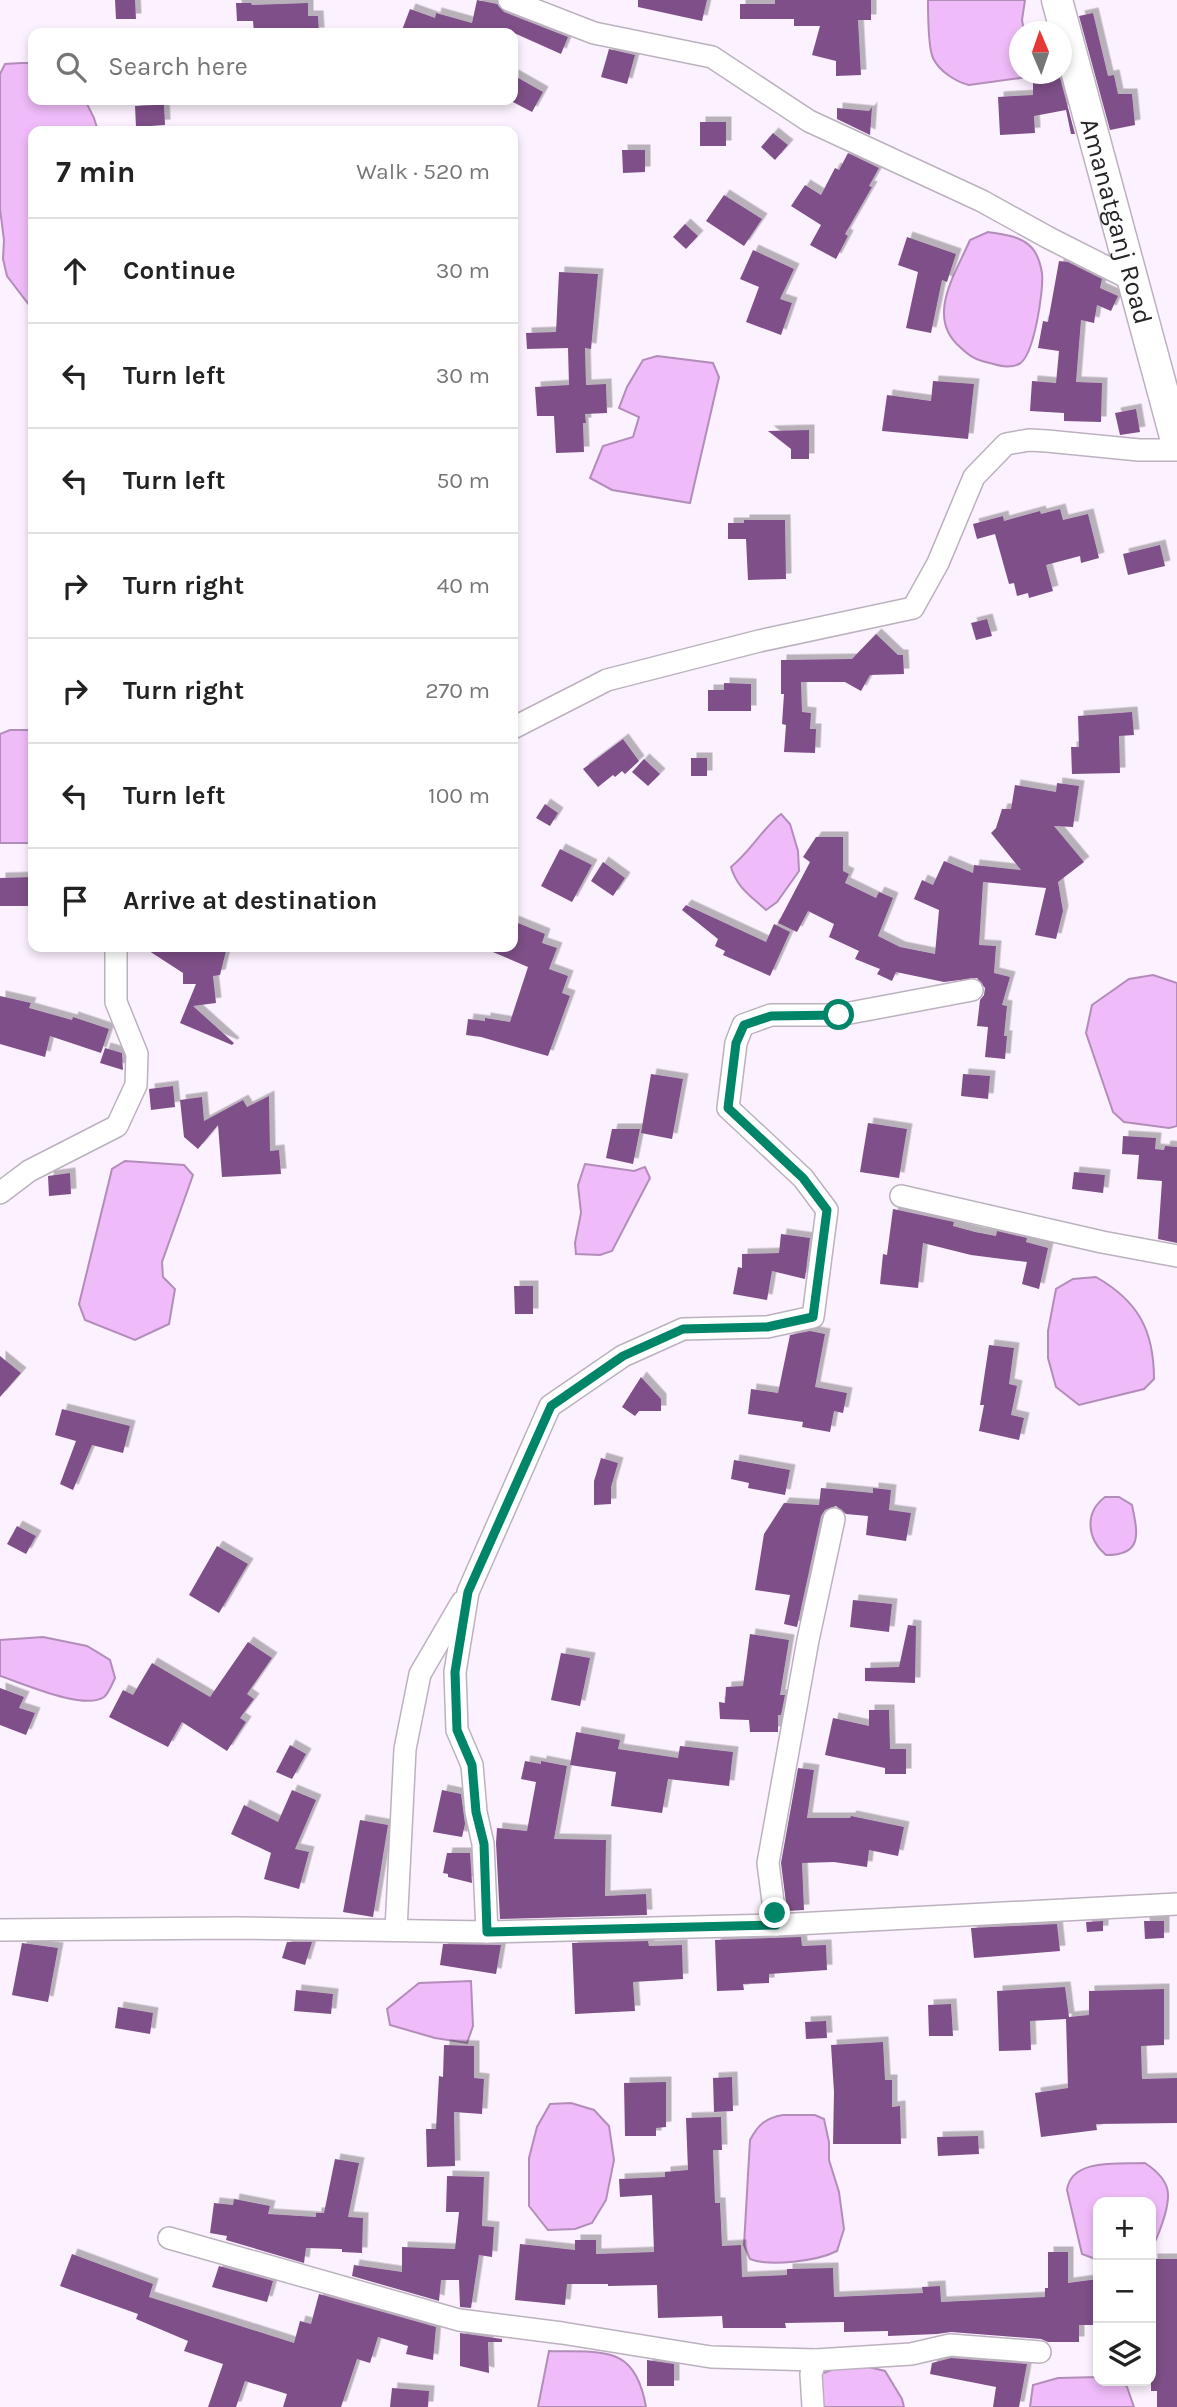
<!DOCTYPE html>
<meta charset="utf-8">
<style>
:root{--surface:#fff;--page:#f2f2f2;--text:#222;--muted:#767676;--line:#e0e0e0}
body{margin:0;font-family:Karla,sans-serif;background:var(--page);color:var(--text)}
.controls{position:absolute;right:21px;bottom:21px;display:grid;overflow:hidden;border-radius:14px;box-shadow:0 4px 10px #0003}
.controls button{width:63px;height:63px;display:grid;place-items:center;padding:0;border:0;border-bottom:2px solid var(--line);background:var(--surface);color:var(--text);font:35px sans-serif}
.compass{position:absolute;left:1009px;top:21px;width:63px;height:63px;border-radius:50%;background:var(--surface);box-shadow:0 4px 10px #0003;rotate:358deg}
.stop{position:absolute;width:21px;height:21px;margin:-16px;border:5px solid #008568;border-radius:50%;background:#fff}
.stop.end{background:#008568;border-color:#fff;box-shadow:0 2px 7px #0008}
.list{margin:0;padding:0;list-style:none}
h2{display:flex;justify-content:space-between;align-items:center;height:91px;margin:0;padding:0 28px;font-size:30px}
h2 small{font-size:23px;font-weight:400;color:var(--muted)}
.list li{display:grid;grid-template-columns:46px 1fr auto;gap:21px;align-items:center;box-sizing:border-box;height:105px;padding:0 28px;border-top:2px solid var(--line)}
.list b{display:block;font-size:26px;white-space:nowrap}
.list em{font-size:23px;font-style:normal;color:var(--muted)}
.icon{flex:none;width:38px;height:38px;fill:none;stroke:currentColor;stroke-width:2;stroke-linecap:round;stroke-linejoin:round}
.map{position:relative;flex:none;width:1177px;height:2407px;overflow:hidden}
.search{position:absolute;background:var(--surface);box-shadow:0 4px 10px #0003;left:28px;top:28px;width:490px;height:77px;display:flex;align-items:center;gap:18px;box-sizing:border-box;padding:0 24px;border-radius:14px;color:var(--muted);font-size:26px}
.panel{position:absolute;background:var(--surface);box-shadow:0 4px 10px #0003;left:28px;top:126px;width:490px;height:826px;border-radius:14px}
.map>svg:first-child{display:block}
.water{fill:#efbbf9;stroke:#b38dba;stroke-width:2}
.building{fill:#7e5088;filter:url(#shadow)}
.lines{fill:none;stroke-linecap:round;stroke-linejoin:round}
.minor-casing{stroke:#bcb1be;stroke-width:24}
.secondary-casing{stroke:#bcb1be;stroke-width:33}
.minor{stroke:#fff;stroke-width:21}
.secondary{stroke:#fff;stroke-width:30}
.route{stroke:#008568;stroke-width:9}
.labels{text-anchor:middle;stroke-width:7;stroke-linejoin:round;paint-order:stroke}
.street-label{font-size:26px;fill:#262227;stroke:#fcf1fe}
</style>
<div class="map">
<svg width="1177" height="2407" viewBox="0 0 1177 2407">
<defs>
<filter id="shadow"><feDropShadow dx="5.5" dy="-5.5" stdDeviation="0" flood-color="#0004"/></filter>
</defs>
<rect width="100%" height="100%" fill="#fcf1fe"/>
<g class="water">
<path d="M928 0H1025L1022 20 1024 31 1020 32V74H1028V77L969 85C956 82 939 71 933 58 928 47 928 13 928 0Z"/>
<path d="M21 63H33V100H85L94 118 98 131H33V310L7 276 3 259 4 240 0 209V74L5 64Z"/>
<path d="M988 232C1005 235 1025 236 1035 252 1038 257 1041 267 1042 273 1044 289 1034 357 1019 364 1008 370 994 364 982 361 974 359 966 353 960 347 925 317 956 273 970 240Z"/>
<path d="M657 356 713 363 719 377 690 503 612 490 590 478 603 446 633 437 639 417 619 408 627 387 643 360Z"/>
<path d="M10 730H33V843H0V734Z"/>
<path d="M781 814 790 824 798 851 799 871 777 902 766 910C751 896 737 888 731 867 751 851 762 829 781 814Z"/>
<path d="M1153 975 1177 983V1126L1169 1128 1124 1122 1113 1112 1086 1033 1092 1005 1129 979Z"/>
<path d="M125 1161 184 1165 193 1175 162 1262 163 1277 175 1289 169 1324 135 1340 85 1320 79 1304 112 1169Z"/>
<path d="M585 1164 634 1171 645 1167 650 1178 612 1251 600 1255 576 1254 575 1243 581 1213 578 1185Z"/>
<path d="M1096 1277C1138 1301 1154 1330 1154 1379L1144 1389 1079 1405 1056 1387 1048 1358V1331L1056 1289 1073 1279Z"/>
<path d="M1105 1497H1119L1132 1505C1138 1534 1143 1555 1106 1555 1087 1539 1084 1513 1105 1497Z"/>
<path d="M43 1637 87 1646 110 1660 115 1678C112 1684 109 1693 104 1697 84 1711 22 1683 0 1676V1640Z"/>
<path d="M471 1981 473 2026 467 2043 435 2038 390 2025 387 2009 419 1983Z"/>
<path d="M571 2103 594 2110 609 2126 614 2160 606 2200 592 2223 575 2229 548 2230 529 2206V2158L537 2127 550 2104Z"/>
<path d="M783 2115H815L824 2119 829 2142V2160L839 2192 844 2229 837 2251C817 2261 770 2267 750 2259L744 2245 750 2140C758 2125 765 2118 783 2115Z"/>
<path d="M1145 2163C1172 2181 1172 2195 1162 2224 1159 2233 1156 2241 1151 2249V2202H1098V2260L1082 2254 1067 2190C1071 2158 1120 2164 1145 2163Z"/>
<path d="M549 2351C602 2353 635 2343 646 2407H538Z"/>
<path d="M864 2366 885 2371 902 2399 904 2407H817L821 2374 834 2369Z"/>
<path d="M1058 2378 1098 2377V2381H1120L1127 2387 1134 2407H1030L1033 2385Z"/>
</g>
<g class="building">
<path d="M115 0H135L136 19H116Z"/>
<path d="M477 0 497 4 504 12 568 37 561 54 514 33H412L402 30 410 9 435 18 436 13 472 23Z"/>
<path d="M638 0H707L702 21 638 7Z"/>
<path d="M775 0H871V20H858L861 75 836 76V61L812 55 820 26H794V19H740V4H775Z"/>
<path d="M236 3H251L252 5 308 3V16H318L319 33H254L253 21H237Z"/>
<path d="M1093 13 1108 76 1114 75 1118 94H1132L1135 125 1110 130 1079 16Z"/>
<path d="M609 49 635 55 627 84 601 77Z"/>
<path d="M1033 74H1059L1075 134H1071L1066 110 1034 116 1035 133 1000 135 998 97 1033 95Z"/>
<path d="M513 75 543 92 532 112 513 102Z"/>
<path d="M156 105H164L165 125 136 127 135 106Z"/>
<path d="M872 107 870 135 837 119V108L869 111Z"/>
<rect x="700" y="122" width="26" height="24"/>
<path d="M773 133 788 145 775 160 761 147Z"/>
<path d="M622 150H645V172L623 173Z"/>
<path d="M848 153 879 168 869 186 872 187 845 234 848 236 836 259 810 245 821 225 791 206 805 185 821 195 835 168 839 170Z"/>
<path d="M724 195 762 219 744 246 706 221Z"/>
<path d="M685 224 698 236 686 249 673 237Z"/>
<path d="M907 237 956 254 947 282 942 280 931 333 906 328 918 272 898 265Z"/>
<path d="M753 250 794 269 780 299 792 303 781 335 746 322 759 287 740 279Z"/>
<path d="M1059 261 1068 262 1102 279 1100 288 1118 296 1111 311 1097 305 1094 323 1081 320 1076 382 1102 383 1101 422 1064 421V413L1030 411 1032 381 1056 383 1059 351 1038 348 1043 321 1048 322Z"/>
<path d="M559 272 598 274 591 349 585 348 586 385 606 384 607 413 585 414 586 423H583L584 452 556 453 554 416H537L535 387 569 385 568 348 527 349 526 333 556 332Z"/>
<path d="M933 381 974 384 968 439 882 431 887 395 931 401Z"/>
<path d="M1136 409 1140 432 1120 435 1115 413Z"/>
<path d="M809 430V459H791V449L768 431Z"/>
<path d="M1060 509 1063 520 1088 514 1099 558 1081 563 1080 556 1046 565 1053 591 1029 598 1028 593 1017 596 1014 583 1009 584 995 534 977 539 973 524 1003 516 1004 521 1040 511 1041 514Z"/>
<path d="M744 520H785L786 579 748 580 746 539H728V523H744Z"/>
<path d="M1160 545 1165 566 1128 575 1123 554Z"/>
<path d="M987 619 992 636 976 640 971 623Z"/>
<path d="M876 634 898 655H903L904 674 870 675 861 691 845 682H801L802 712 811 713 810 729H816L815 753 784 752 786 725 782 724 784 694H781V660L852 659Z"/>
<path d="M724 683 751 684V711H708V690H724Z"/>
<path d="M1132 712 1134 735 1119 736 1120 773 1072 774 1071 747H1079L1078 716Z"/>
<path d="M623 739 639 761 625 774 622 771 615 777 613 775 598 787 583 769Z"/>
<rect x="691" y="758" width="16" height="18"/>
<path d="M644 759 660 774 648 786 632 772Z"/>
<path d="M1057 783 1079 786 1073 827 1054 826 1084 862 1058 882 1063 911 1056 939 1035 935 1046 888 983 882 979 945 996 946 994 973 1010 977 1002 1005 1007 1006 1004 1036H1007L1005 1059 985 1057 988 1027 977 1026 980 1000 984 995 985 988 977 978 944 982 896 972 892 981 877 974 880 969 855 959 859 951 829 937 834 924 808 911 797 932 778 923 810 862 803 857 816 837H843V871L849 874 845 883 876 898 879 892 893 898 878 936 900 947 935 954 939 910 914 899 922 880 933 885 944 861 973 873 974 865 1021 870 991 833 996 828 1002 809H1011L1015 785 1056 792Z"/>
<path d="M545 804 558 813 550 826 536 818Z"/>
<path d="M560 849 592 865 572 902 541 886Z"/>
<path d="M603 862 625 878 613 896 591 881Z"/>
<path d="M33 877V906H0V878Z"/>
<path d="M686 905 766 942 774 924 790 932 770 976 723 955 725 951 715 946 718 939 682 910Z"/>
<path d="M513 921 545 934 542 943 557 948 549 969 568 976 562 993 570 996 548 1056 481 1037 466 1035 468 1019 485 1021V1018L510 1022 528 967 481 947H513Z"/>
<path d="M143 947H227L220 975 213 976 216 1003 193 1006 234 1043 232 1045 180 1023 196 984H183V973Z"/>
<path d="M0 996 31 1003 29 1008 72 1020 73 1017 109 1029 101 1053 50 1036 45 1057 0 1044Z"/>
<path d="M105 1048 122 1053 123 1070 100 1063Z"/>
<path d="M651 1074 683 1079 672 1139 641 1133Z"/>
<path d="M963 1074 990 1076 988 1099 961 1096Z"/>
<path d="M173 1086 175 1107 151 1110 149 1089Z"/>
<path d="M269 1096 270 1151 279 1150 281 1174 222 1177 218 1125 198 1149 184 1137 180 1100 202 1097 204 1121 243 1100 247 1107Z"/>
<path d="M868 1123 907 1129 899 1178 860 1172Z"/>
<path d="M612 1129H640L633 1164 606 1158Z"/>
<path d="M1123 1136 1156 1138 1155 1149 1164 1150 1165 1146 1177 1147V1243L1158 1239 1162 1181 1137 1179 1139 1155 1122 1154Z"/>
<path d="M1074 1172 1105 1175 1103 1193 1072 1189Z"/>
<path d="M70 1173 71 1194 49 1196 48 1176Z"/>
<path d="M893 1209 954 1222 953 1226 975 1232 996 1236 997 1231 1027 1238 1026 1242 1048 1248 1039 1289 1022 1284 1027 1262 971 1255 923 1243 918 1288 880 1284 883 1254 887 1255Z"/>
<path d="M781 1234 810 1238 805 1279 772 1271 767 1300 733 1294 738 1267 742 1268V1254L779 1253Z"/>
<path d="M514 1286H533V1314H515Z"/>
<path d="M810 1331 825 1334 815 1387 847 1393 843 1413 834 1411 830 1432 802 1427 803 1422 748 1414 751 1389 778 1393 790 1335Z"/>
<path d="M989 1345 1014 1348 1009 1384 1017 1386 1011 1415 1024 1418 1019 1440 979 1431 984 1405H980Z"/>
<path d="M0 1356 21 1373 0 1397Z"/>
<path d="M641 1377 661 1399V1411H639L635 1416 622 1407Z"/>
<path d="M62 1409 130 1426 123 1453 92 1445 73 1490 60 1484 76 1441 55 1435Z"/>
<path d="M601 1458 618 1463 611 1487V1504L594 1505V1481Z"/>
<path d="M734 1460 790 1470 785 1495 748 1488 749 1483 731 1479Z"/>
<path d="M821 1488 873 1493V1488L891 1490 889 1510 911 1513 906 1541 866 1535 868 1516 846 1514 836 1506 825 1510 821 1516 797 1627 784 1624 790 1595 755 1590 764 1534 784 1503 819 1505Z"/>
<path d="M17 1526 36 1536 26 1554 7 1544Z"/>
<path d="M217 1546 248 1564 219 1613 189 1595Z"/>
<path d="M853 1600 892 1604 889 1632 850 1627Z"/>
<path d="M908 1625 916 1626 915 1683 865 1681V1668L899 1667Z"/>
<path d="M750 1634 789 1640 780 1695H785L781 1715H778V1732H750L749 1720 720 1719 719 1702 725 1703 726 1687 743 1686Z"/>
<path d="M248 1642 272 1658 247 1694 254 1699 240 1718 246 1722 227 1751 182 1722 168 1747 109 1717 123 1690 133 1695 152 1663 210 1697Z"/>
<path d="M561 1653 590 1658 580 1706 551 1700Z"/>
<path d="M0 1688 24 1697 19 1708 35 1713 26 1735 0 1725Z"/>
<path d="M869 1710H889L890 1749H906V1774H885V1768L825 1755 833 1718 869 1726Z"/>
<path d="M576 1732 620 1740 618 1749 678 1758 680 1746 733 1752 729 1786 668 1779 662 1813 611 1806 616 1772 570 1765Z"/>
<path d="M290 1745 306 1754 292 1779 276 1772Z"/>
<path d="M525 1761 541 1764V1761L567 1766 554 1839 606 1840 605 1896 646 1894 647 1915 500 1919 496 1843 497 1828 527 1831 536 1782 521 1779Z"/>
<path d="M798 1768 814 1770 807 1818H850L851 1816 904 1827 898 1856 869 1850 867 1867 834 1862 802 1863 804 1910 787 1911 781 1863Z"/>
<path d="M292 1790 316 1800 295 1849 309 1852 299 1889 264 1879 271 1853 231 1834 244 1805 278 1822Z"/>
<path d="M442 1790 461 1794 465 1824 462 1837 433 1832Z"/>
<path d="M360 1820 388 1825 373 1917 343 1912Z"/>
<path d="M447 1853H470L472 1883 448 1877V1874L443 1873Z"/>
<path d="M1103 1921V1931L1087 1932 1086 1922Z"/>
<path d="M1144 1921H1164V1938L1145 1939Z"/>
<path d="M1057 1924 1060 1951 974 1958 971 1928Z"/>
<path d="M801 1937 802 1946 826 1945 827 1970 769 1974V1983L743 1984 744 1990 717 1991 715 1940Z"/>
<path d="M648 1941 649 1946 682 1945 683 1979 633 1982 635 2011 575 2014 572 1943Z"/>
<path d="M287 1942H312L305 1965 282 1958Z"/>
<path d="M22 1943 58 1948 48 2002 12 1995Z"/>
<path d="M443 1944 501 1945 496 1974 440 1965Z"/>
<path d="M1065 1987 1069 2017 1089 2015V1991L1164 1989V2045L1141 2046 1142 2079 1177 2078V2123L1096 2124 1097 2130 1041 2137 1035 2093 1068 2088 1066 2019 1030 2021 1031 2050 999 2051 997 1991Z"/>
<path d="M296 1990 333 1994 331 2014 294 2011Z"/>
<path d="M951 2004 953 2036H929L928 2005Z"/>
<path d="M118 2007 153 2013 150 2034 115 2028Z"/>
<path d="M826 2021 827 2038 806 2039 805 2022Z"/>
<path d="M883 2042 885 2080H892V2107L900 2106 901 2144H833L834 2092 831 2045Z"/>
<path d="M444 2045 474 2046V2078L484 2079 482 2114 454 2112 455 2166 427 2167 426 2129H436L439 2076 443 2077Z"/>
<path d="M732 2077 733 2111 714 2112 713 2078Z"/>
<path d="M666 2082V2127L656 2128V2136H625L624 2083Z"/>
<path d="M721 2117 722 2150H713L715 2203H720L722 2246 741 2245 742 2277 787 2275V2269L833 2268 834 2297 923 2293 922 2287 940 2286 941 2302 1045 2297V2288H1048V2252H1068V2283L1098 2279V2325H1079V2342H1048L1041 2339 951 2332 937 2334 888 2336V2331L844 2332V2322L785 2323 786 2328H723L722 2316 658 2318 657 2285 608 2286V2284H567L565 2305 515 2300 520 2244 575 2250V2240H596V2254L654 2252 652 2195 620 2197 619 2179 665 2177V2172L688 2170 686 2118Z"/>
<path d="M978 2136 979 2154 938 2156 937 2137Z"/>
<path d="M335 2159 359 2163 348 2217 363 2218 362 2253 342 2252V2249L306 2248 304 2263 226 2240 227 2236 210 2233 214 2203 233 2205 234 2199 270 2206 268 2214 316 2217V2213H324Z"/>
<path d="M447 2176 484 2177 482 2226 494 2227 492 2257 479 2255 471 2308 460 2307 459 2280H441L439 2301 352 2276 354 2265 402 2272V2247L455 2249 459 2212H446Z"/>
<path d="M72 2254 153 2284 149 2297 294 2343 300 2321 311 2324 319 2294 436 2327 433 2360 406 2354 408 2346 378 2337 370 2363 357 2359 341 2407H283L287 2394 245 2381 236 2407H208L223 2364 184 2351 188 2341 136 2319 138 2314 60 2286Z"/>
<path d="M1152 2259H1177V2407H1157V2391H1151V2350H1153V2311H1151Z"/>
<path d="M219 2266 273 2281 267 2302 212 2287Z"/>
<path d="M460 2333 502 2339V2342H488L489 2373 460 2366Z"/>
<path d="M951 2358 1027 2364 1019 2407H993L996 2387 930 2374 932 2363Z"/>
<path d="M647 2360 674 2364V2386H647Z"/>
<path d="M392 2388 429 2391 428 2407H390Z"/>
</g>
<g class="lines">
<defs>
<g id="minor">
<path d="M509 0 594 33 712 57 809 121 982 201 1049 238 1132 280"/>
<path d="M513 728 607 680 759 641 913 608 938 563 974 477 1006 444 1029 440 1047 441 1139 450H1177"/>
<path d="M0 1193 29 1171 117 1126 136 1085 137 1054 116 1002V947"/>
<path d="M901 1196 1102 1242 1177 1256"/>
<path d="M776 1925 768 1863 808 1640 834 1519"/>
<path d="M0 1930 235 1928 487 1932 776 1925 1177 1904"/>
<path d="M396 1930 405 1749 420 1674 462 1602"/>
<path d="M487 1932 483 1844 476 1812 472 1765 457 1730 455 1672 468 1592 550 1406 623 1356 683 1329 767 1327 813 1317 827 1210 803 1178 728 1108 736 1043 743 1025 771 1015H839L972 990"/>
<path d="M169 2238 459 2320 562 2333 711 2357 816 2360"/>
<path d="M813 2407 811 2374 816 2360 911 2354 950 2345 1040 2352"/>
</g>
<g id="secondary">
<path id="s1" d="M1057 0 1177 444"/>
</g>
</defs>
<use href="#minor" class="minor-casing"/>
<use href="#secondary" class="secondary-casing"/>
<use href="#minor" class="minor"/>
<use href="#secondary" class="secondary"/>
</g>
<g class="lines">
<path class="route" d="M775 1913 776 1925 487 1932 484 1844 476 1812 472 1765 457 1730 455 1672 468 1592 551 1406 623 1356 683 1329 767 1327 813 1317 827 1210 803 1178 728 1108 736 1043 744 1025 771 1016 839 1015"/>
</g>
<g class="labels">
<g class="street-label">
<text dy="9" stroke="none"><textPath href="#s1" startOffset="229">Amanatganj Road</textPath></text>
</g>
</g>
</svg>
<div class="controls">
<button>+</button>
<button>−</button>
<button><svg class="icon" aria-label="layers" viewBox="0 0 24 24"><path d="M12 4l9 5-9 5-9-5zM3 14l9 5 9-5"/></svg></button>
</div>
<svg class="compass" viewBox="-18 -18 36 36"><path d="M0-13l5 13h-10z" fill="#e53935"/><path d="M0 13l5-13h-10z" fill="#767676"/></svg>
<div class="stop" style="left:839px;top:1015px"></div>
<div class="stop end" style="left:775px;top:1913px"></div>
<div class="search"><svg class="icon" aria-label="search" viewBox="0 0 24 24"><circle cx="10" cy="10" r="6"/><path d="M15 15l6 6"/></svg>Search here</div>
<section class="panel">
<h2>7 min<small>Walk · 520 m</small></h2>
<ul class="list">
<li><svg class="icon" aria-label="ahead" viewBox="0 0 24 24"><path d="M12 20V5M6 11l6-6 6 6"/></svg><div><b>Continue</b></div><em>30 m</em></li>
<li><svg class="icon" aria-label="left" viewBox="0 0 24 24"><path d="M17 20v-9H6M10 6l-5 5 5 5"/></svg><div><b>Turn left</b></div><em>30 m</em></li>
<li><svg class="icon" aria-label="left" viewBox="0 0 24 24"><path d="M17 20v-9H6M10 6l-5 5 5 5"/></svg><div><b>Turn left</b></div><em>50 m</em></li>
<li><svg class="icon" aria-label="right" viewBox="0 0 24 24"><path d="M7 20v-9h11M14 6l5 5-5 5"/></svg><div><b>Turn right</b></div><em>40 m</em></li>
<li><svg class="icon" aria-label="right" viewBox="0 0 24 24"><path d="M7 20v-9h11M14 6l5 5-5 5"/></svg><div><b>Turn right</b></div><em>270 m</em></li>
<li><svg class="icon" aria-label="left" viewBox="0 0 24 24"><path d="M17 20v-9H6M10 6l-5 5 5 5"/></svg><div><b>Turn left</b></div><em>100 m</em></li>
<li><svg class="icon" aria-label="arrive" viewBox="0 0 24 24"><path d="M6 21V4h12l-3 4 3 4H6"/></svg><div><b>Arrive at destination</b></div></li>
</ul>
</section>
</div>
